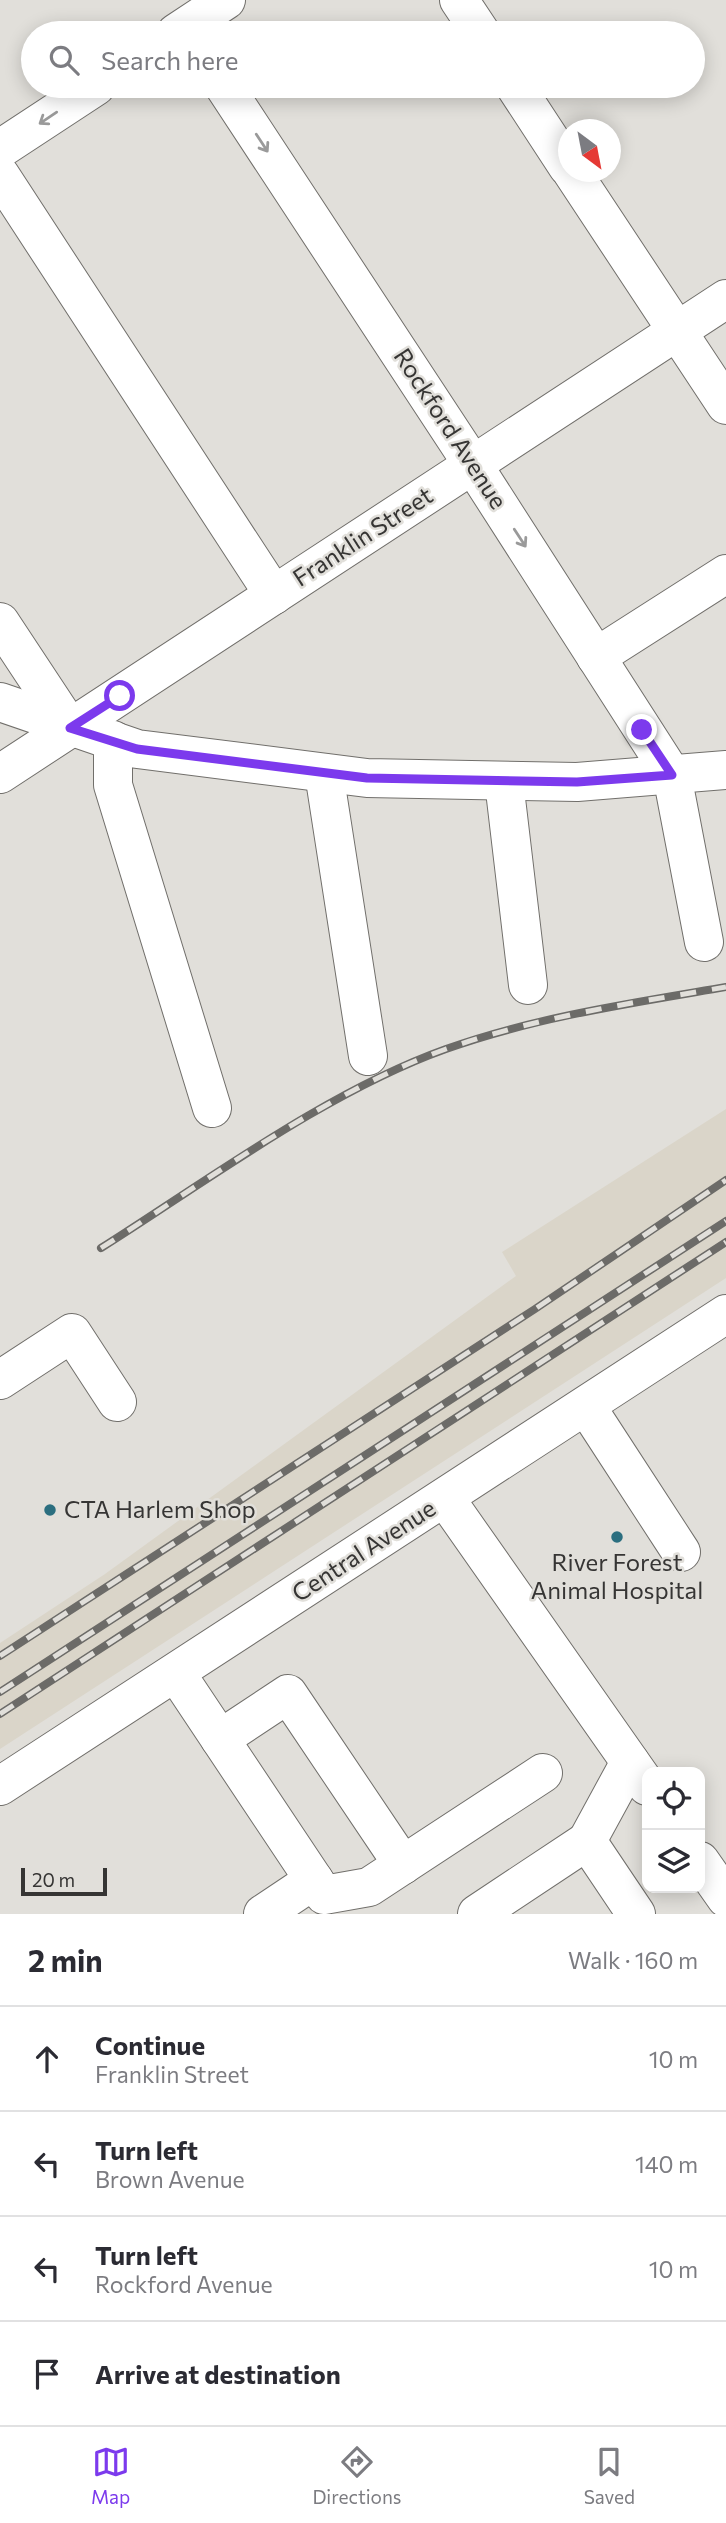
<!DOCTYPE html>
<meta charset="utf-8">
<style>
:root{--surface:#fff;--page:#f2f2f3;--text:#2b2b33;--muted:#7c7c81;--line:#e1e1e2;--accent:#7c3aed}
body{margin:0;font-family:Commissioner,sans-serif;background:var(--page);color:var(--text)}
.controls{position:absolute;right:21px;bottom:21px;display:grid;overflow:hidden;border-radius:14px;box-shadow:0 4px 18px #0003}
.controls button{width:63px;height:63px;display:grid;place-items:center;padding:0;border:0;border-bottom:2px solid var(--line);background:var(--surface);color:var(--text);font:35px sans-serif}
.compass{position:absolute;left:558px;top:119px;width:63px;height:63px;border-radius:50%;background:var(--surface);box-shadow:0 4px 18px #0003;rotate:148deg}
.scale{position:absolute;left:21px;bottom:18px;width:86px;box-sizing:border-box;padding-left:7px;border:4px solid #363534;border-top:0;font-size:19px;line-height:24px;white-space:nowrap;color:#363534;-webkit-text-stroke:5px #e1dfda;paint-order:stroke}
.stop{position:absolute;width:21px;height:21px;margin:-16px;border:5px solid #7c3aed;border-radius:50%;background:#fff}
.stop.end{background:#7c3aed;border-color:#fff;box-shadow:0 2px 7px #0008}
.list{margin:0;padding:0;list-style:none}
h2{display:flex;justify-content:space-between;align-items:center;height:91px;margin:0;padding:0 28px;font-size:30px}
h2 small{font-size:23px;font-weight:400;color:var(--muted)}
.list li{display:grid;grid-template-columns:46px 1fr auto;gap:21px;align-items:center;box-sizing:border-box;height:105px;padding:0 28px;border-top:2px solid var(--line)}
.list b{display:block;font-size:26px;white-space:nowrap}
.list p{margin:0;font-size:23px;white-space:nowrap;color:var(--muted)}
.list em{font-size:23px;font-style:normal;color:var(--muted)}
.icon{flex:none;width:38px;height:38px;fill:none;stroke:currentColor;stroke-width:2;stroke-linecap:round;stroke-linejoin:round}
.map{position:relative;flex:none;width:726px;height:1914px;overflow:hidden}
.search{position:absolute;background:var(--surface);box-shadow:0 4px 18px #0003;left:21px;right:21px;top:21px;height:77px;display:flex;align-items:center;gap:18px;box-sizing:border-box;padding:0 24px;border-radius:38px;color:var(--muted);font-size:26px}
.sheet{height:511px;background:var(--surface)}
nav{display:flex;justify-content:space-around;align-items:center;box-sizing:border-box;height:98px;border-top:2px solid var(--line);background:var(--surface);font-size:19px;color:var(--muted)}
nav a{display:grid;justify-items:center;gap:4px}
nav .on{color:var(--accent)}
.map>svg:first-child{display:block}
.built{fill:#dad5c9}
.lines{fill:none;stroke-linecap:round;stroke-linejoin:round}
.minor-casing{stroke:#716f6b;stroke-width:40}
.minor{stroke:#fff;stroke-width:38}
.rail-casing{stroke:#6c6b68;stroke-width:8}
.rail{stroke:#e1dfda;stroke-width:5;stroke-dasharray:16;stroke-linecap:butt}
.oneway{stroke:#9a9a9a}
.route{stroke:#7c3aed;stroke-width:9}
.poi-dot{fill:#2b6e7f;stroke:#e1dfda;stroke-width:2.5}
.labels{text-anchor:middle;stroke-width:5;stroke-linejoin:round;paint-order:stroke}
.street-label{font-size:24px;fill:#363534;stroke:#e1dfda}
.poi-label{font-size:24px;fill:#363534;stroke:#e1dfda;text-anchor:start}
</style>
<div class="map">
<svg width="726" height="1914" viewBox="0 0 726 1914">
<rect width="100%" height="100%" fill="#e1dfda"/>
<path class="built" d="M726 1109V1278L0 1749V1643L105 1574 516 1276 502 1252Z"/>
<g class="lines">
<defs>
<g id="minor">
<path d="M459 0 481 33"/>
<path d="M176 33 226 0"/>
<path d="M224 86 473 465 672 775 704 942"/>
<path d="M515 86 568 167"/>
<path d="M0 149 96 86"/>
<path d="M572 172 726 405"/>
<path d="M0 175 274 595"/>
<path d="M0 622 70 728"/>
<path d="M596 657 726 574"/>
<path d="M0 702 137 749 367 778 577 782 726 770"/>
<path d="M113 740V785L212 1108"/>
<path d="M324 773 368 1056"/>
<path d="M0 774 726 299"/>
<path d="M504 782 528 985"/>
<path d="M0 1380 72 1333 117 1402"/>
<path d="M586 1406 681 1552"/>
<path d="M445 1498 647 1786"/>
<path d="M176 1673 324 1895 369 1887 543 1773"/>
<path d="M220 1739 288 1694 403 1865"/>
<path d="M0 1786 726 1314"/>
<path d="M587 1841 630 1762"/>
<path d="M700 1861 726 1898"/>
<path d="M263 1914 314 1880"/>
<path d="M477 1914 587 1841 636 1914"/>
</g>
</defs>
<use href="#minor" class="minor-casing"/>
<use href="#minor" class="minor"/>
<defs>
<g id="rail">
<path d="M101 1248C207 1181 328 1091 446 1049 536 1017 632 1003 726 987"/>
<path d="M0 1656 535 1309 726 1180"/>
<path d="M0 1692 726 1221"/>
<path d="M0 1714 726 1242"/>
</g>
</defs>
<use href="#rail" class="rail-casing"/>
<use href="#rail" class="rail"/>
</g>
<defs><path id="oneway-shaft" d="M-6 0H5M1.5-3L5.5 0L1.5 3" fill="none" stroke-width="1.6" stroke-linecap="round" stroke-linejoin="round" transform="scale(1.75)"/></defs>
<g class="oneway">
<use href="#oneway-shaft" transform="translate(48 118) rotate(146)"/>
<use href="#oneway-shaft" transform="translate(262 143) rotate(57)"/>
<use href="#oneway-shaft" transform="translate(520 538) rotate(57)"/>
</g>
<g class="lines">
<path class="route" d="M120 696 70 728 137 749 367 778 577 782 672 775 642 730"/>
</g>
<g class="poi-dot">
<circle cx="50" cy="1510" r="7"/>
<circle cx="617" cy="1537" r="7"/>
</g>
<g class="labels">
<g class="street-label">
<text transform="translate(450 429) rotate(57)" y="8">Rockford Avenue</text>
<text transform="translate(363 537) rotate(-33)" y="8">Franklin Street</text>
<text transform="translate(364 1551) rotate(-33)" y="8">Central Avenue</text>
</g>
<g class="poi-label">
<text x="64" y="1518">CTA Harlem Shop</text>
<text x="617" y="1571" text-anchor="middle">River Forest<tspan x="617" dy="28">Animal Hospital</tspan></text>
</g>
</g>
</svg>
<div class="controls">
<button><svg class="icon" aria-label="locate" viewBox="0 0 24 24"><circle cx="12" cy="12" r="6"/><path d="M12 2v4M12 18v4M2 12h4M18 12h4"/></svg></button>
<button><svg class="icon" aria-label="layers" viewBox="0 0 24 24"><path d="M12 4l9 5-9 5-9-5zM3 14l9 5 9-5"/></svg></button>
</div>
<svg class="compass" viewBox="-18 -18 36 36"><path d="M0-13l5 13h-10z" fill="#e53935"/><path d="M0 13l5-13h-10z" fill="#7c7c81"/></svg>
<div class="scale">20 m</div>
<div class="stop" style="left:120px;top:696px"></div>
<div class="stop end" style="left:642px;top:730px"></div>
<div class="search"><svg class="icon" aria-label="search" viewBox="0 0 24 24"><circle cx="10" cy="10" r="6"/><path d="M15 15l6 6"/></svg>Search here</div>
</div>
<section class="sheet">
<h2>2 min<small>Walk · 160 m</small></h2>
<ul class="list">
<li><svg class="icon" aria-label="ahead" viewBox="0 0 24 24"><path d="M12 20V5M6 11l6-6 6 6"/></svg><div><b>Continue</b><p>Franklin Street</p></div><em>10 m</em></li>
<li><svg class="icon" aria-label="left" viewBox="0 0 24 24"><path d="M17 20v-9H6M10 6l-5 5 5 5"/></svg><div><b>Turn left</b><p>Brown Avenue</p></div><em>140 m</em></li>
<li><svg class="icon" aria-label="left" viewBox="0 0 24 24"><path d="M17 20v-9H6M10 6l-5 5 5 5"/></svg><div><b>Turn left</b><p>Rockford Avenue</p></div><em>10 m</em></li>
<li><svg class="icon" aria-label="arrive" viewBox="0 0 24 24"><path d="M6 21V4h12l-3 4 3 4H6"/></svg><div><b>Arrive at destination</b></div></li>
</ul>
</section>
<nav>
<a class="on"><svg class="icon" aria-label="map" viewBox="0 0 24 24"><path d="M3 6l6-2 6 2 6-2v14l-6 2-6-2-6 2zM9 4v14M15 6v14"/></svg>Map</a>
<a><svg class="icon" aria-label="directions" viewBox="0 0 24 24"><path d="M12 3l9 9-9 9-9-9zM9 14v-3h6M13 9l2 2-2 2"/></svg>Directions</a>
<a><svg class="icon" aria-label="saved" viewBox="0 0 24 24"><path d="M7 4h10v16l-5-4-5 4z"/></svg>Saved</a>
</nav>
